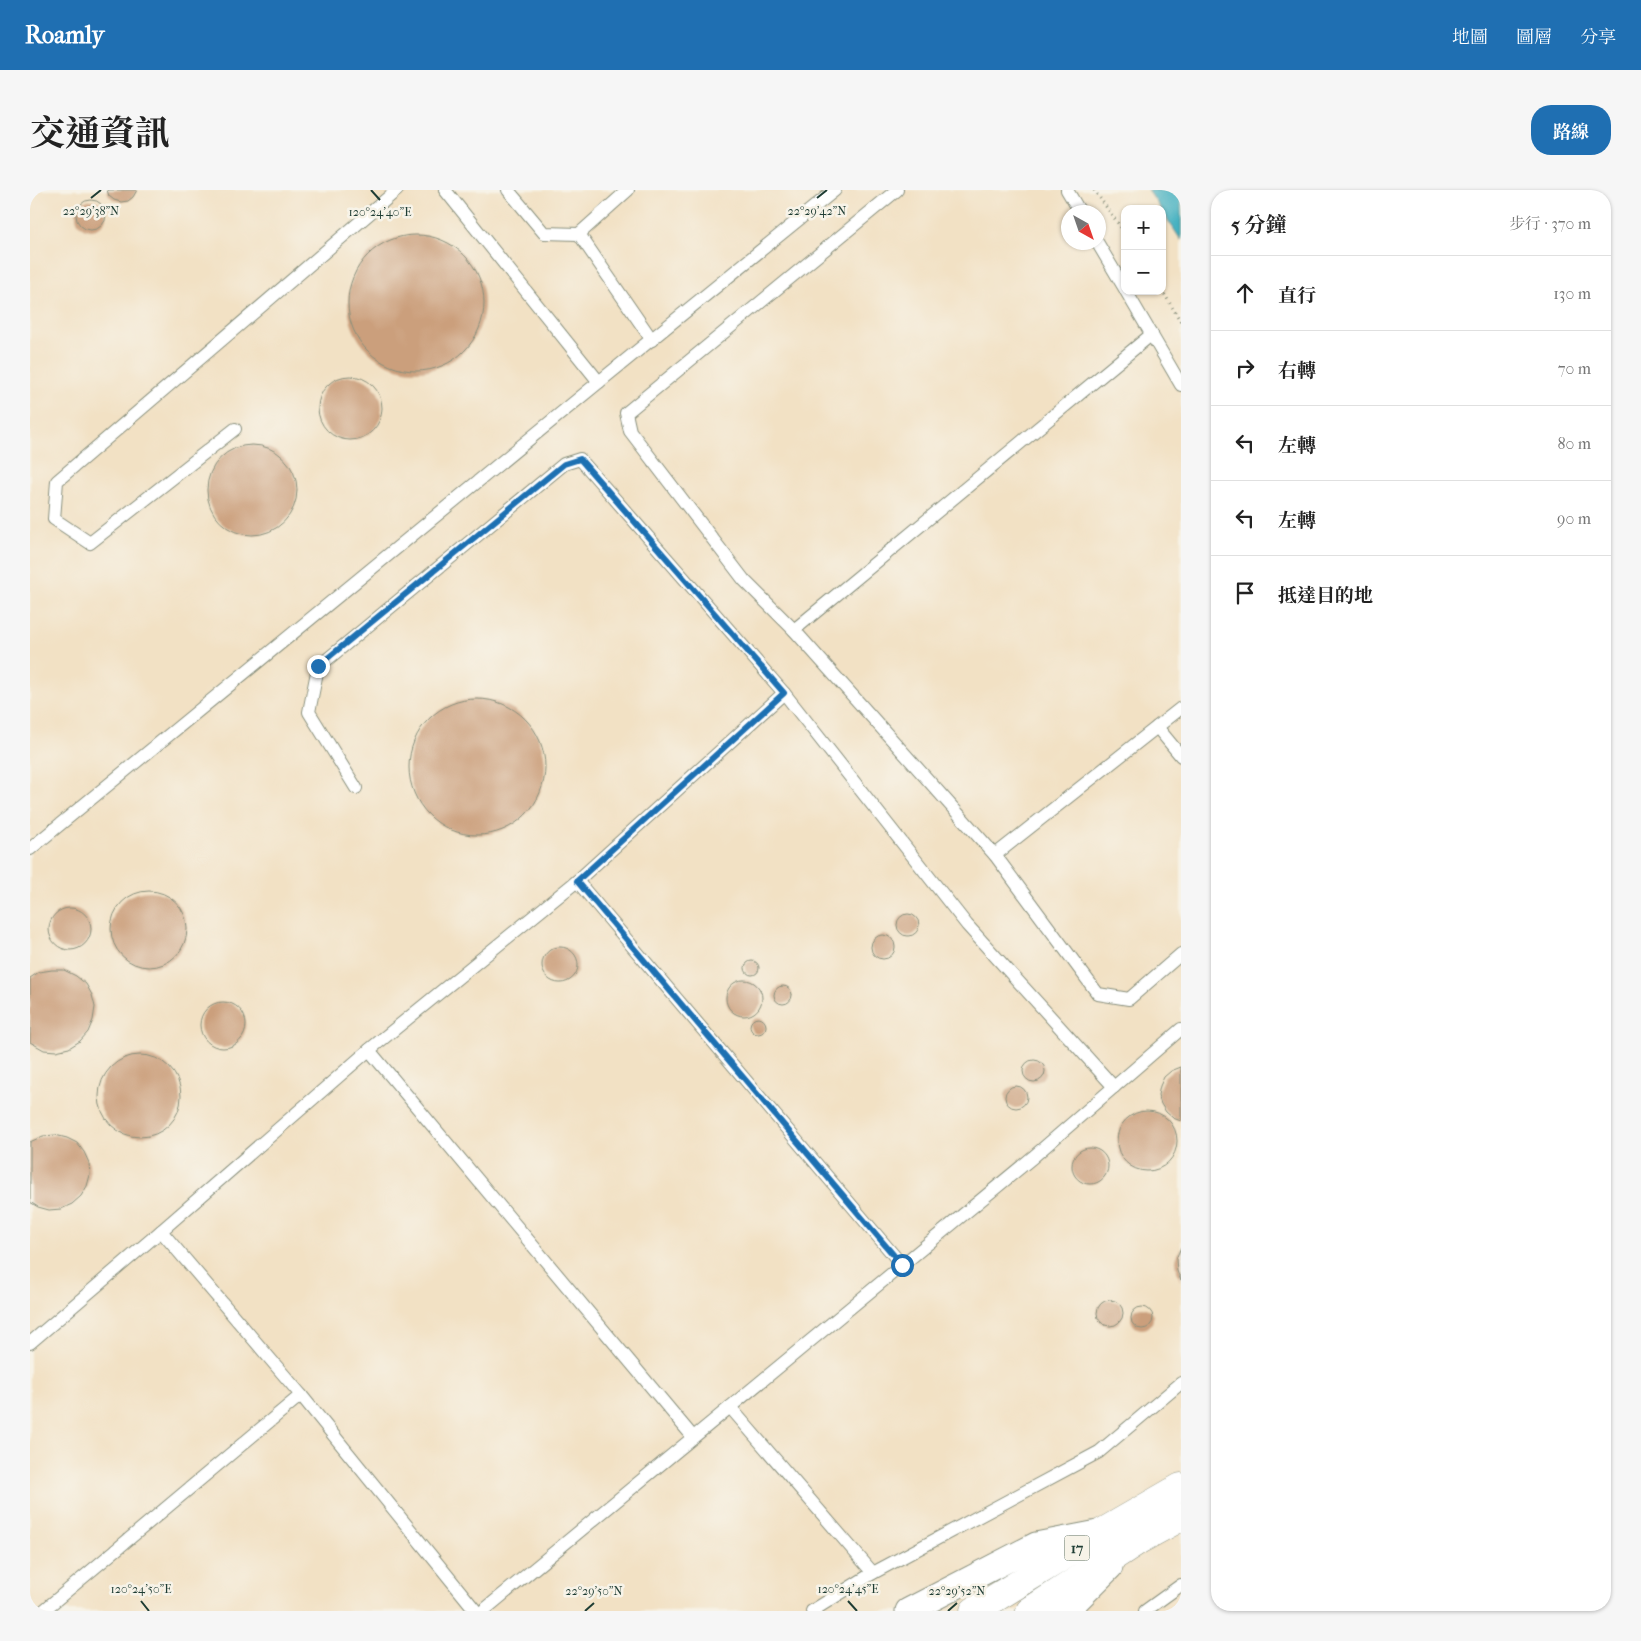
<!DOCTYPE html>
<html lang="zh-TW">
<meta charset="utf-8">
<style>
:root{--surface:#fff;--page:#f6f6f6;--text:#222;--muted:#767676;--line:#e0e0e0;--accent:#1f6fb2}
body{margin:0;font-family:"IM FELL French Canon","Noto Serif TC",serif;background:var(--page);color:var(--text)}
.controls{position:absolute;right:15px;top:15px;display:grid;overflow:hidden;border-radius:10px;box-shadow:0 1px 4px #0004}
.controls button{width:45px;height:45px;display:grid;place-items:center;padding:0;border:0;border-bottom:1px solid var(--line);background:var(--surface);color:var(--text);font:25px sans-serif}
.compass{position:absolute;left:1031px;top:15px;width:45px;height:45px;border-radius:50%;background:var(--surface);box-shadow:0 1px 4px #0004;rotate:140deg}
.stop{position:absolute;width:15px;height:15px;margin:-11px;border:4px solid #1f6fb2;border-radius:50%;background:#fff}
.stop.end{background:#1f6fb2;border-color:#fff;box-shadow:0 1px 5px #0008}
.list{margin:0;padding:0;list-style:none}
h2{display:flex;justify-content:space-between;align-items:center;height:65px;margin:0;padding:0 20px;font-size:21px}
h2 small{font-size:16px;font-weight:400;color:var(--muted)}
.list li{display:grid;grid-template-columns:32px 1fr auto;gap:15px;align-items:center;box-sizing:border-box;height:75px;padding:0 20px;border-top:1px solid var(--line)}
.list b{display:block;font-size:19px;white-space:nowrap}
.list em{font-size:16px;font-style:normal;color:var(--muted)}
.icon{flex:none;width:28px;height:28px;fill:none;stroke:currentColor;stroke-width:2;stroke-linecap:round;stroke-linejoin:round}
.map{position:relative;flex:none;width:1151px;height:1421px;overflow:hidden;border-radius:20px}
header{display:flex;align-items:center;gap:30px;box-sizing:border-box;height:70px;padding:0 25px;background:var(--accent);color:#fff}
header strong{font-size:24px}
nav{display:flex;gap:28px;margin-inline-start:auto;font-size:18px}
.intro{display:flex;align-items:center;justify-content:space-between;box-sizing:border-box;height:120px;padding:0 30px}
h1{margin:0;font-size:35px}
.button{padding:12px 22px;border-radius:20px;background:var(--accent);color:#fff;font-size:18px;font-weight:700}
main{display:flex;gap:30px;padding:0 30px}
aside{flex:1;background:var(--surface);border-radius:20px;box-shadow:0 1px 4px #0004}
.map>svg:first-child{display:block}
.water{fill:#44b1c1;stroke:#32777a}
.building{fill:#cb9f7b}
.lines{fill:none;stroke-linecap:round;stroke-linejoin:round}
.service-casing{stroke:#888f7c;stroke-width:14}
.minor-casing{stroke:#888f7c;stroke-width:27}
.primary-casing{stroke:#888f7c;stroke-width:29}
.path{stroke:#888f7c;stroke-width:3;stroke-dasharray:1 4;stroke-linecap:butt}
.service{stroke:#fff;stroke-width:12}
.minor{stroke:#fff;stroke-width:25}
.primary{stroke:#fff;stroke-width:28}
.route{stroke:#1f6fb2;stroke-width:6}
.ticks{fill:none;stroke:#1f3d34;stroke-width:2}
.labels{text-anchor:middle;stroke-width:5;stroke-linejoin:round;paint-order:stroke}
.shield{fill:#f7f3e8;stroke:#60746a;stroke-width:1}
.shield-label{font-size:15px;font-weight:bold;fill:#1f3d34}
.ticks-label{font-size:12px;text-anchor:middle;fill:#1f3d34;stroke:#f7f3e8;stroke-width:5;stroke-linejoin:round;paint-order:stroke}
</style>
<header>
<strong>Roamly</strong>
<nav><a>地圖</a><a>圖層</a><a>分享</a></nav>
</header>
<div class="intro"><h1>交通資訊</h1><a class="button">路線</a></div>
<main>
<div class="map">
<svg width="1151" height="1421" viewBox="0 0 1151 1421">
<rect width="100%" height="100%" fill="#f7f3e8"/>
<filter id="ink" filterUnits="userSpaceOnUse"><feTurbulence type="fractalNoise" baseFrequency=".02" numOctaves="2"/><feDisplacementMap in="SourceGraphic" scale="10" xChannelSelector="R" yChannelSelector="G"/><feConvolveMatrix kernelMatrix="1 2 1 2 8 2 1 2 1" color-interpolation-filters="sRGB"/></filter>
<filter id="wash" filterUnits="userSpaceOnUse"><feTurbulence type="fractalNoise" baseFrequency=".0096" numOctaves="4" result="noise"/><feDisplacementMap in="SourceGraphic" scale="20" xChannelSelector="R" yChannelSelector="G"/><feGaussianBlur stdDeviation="1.12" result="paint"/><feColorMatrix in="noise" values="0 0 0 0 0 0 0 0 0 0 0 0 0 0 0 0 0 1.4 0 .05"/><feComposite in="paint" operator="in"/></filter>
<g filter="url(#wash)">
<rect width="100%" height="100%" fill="#f2e1c4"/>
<path class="water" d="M1118 0H1151V50L1132 21V19H1131Z"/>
<g id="blocks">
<g class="building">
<path d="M77 0H107L103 7 98 11 91 12 84 10 79 6Z"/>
<circle cx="61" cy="25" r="15"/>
<circle cx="386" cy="113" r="68"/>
<circle cx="320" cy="218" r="32"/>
<circle cx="222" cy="300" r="45"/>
<circle cx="447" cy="577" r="68"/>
<circle cx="119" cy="739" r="38"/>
<circle cx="40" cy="739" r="21"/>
<circle cx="878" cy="735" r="11"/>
<circle cx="853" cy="757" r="12"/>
<circle cx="530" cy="775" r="18"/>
<circle cx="722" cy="778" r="7"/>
<path d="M22 780H34L46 786 56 794 62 805 65 817 63 830 58 842 50 851 39 858 26 861 14 860 0 852V788L9 782Z"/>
<circle cx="714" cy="808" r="18"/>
<circle cx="753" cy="805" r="9"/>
<circle cx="193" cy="835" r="23"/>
<circle cx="728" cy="836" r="8"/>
<circle cx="110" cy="906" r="41"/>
<circle cx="1004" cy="881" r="11"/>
<path d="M1151 877V931L1143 928 1136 922 1131 914 1128 905 1130 896 1134 887 1141 881Z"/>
<circle cx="986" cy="907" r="11"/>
<circle cx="1117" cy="951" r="30"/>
<path d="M25 945 37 948 47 953 54 962 59 973 60 985 57 996 51 1006 42 1014 31 1019 19 1020 8 1017 0 1012V952L13 946Z"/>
<circle cx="1060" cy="976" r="18"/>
<path d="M1151 1057V1091L1147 1081 1146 1069Z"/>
<circle cx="1080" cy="1123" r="13"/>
<circle cx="1112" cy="1128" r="11"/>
</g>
</g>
</g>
<g filter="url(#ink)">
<use href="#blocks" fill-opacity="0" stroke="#888f7c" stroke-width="1"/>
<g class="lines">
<defs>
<g id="service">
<path d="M415 0 569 192"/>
<path d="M478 0 514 43 549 44 622 150"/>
<path d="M867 0 596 223 600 241 714 390 764 440 965 665 1068 804 1099 809 1151 764"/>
<path d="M1037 0 1050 22"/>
<path d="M549 44 598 0"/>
<path d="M1067 52 1095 99"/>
<path d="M1096 101 1151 195"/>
<path d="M205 239 60 353 24 329 27 291 367 0"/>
<path d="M764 440 1122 144"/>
<path d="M1127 537 1151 566"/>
<path d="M326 598 279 522 288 477 534 274 550 269 754 503 937 735 1084 897"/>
<path d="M0 659 569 192 805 0"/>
<path d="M965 665 1151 518"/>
<path d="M547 691 872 1075"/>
<path d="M339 860 663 1247"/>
<path d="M131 1041 271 1205 446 1421"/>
<path d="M0 1153 131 1041 339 860 547 691 754 503"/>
<path d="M700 1217 843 1383"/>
<path d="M13 1421 271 1205"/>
<path d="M453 1421 1003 967 1151 839"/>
<path d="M782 1421 843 1383 1069 1262 1151 1193"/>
<path d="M1115 1421 1151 1395"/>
</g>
<g id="minor">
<path d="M878 1421 1006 1355 1068 1343"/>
<path d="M1036 1421 1080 1377"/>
</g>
<g id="primary">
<path d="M944 1421 1073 1342 1151 1297"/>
<path d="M1000 1421 1109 1350 1151 1327"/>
</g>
</defs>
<use href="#service" class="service-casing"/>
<use href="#minor" class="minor-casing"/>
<use href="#primary" class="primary-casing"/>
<g class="path">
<path d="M1064 0 1095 43"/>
<path d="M1132 100 1151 132"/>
</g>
<use href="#service" class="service"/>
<use href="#minor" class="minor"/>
<use href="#primary" class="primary"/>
</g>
</g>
<g class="lines" filter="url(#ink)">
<path class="route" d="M288 476 534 274 550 269 754 503 547 691 872 1075"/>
</g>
<path class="ticks" d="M341 0 350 10M61 8 71 0M787 8 797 0M111 1411 119 1421M818 1411 827 1421M555 1421 564 1413M918 1421 927 1413"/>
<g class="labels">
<rect class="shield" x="1034.5" y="1345.5" width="25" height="25" rx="4"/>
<g class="shield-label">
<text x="1047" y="1363">17</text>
</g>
</g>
<g class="ticks-label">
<text x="61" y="25">22°29'38"N</text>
<text x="787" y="25">22°29'42"N</text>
<text x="350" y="26">120°24'40"E</text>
<text x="111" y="1403">120°24'50"E</text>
<text x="818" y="1403">120°24'45"E</text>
<text x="564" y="1405">22°29'50"N</text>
<text x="927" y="1405">22°29'52"N</text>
</g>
</svg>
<div class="controls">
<button>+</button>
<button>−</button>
</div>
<svg class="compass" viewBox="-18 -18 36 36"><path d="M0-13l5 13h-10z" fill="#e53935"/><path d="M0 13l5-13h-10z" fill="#767676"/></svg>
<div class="stop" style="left:872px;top:1075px"></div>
<div class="stop end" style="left:288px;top:476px"></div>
</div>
<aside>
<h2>5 分鐘<small>步行 · 370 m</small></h2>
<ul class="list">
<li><svg class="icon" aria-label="ahead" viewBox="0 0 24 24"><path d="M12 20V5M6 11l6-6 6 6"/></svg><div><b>直行</b></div><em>130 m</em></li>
<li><svg class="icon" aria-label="right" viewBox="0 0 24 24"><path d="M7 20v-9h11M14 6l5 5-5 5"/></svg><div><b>右轉</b></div><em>70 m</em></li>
<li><svg class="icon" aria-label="left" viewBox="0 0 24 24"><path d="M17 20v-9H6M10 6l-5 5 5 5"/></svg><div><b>左轉</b></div><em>80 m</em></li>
<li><svg class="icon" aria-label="left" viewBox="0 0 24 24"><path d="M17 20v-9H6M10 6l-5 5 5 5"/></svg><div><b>左轉</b></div><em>90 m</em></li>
<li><svg class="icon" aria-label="arrive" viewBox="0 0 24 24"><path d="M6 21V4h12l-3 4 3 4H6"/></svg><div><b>抵達目的地</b></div></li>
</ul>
</aside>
</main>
